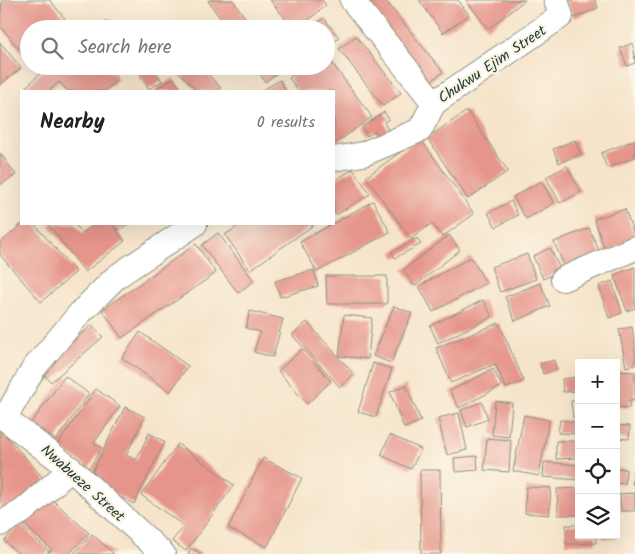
<!DOCTYPE html>
<meta charset="utf-8">
<style>
:root{--surface:#fff;--page:#f6f6f6;--text:#202124;--muted:#757577;--line:#e0e0e0}
body{margin:0;font-family:Kalam,sans-serif;background:var(--page);color:var(--text)}
.controls{position:absolute;right:15px;bottom:15px;display:grid;overflow:hidden;border-radius:0px;box-shadow:0 5px 20px #0002}
.controls button{width:45px;height:45px;display:grid;place-items:center;padding:0;border:0;border-bottom:1px solid var(--line);background:var(--surface);color:var(--text);font:25px sans-serif}
.list{margin:0;padding:0;list-style:none}
h2{display:flex;justify-content:space-between;align-items:center;height:65px;margin:0;padding:0 20px;font-size:21px}
h2 small{font-size:16px;font-weight:400;color:var(--muted)}
.icon{flex:none;width:28px;height:28px;fill:none;stroke:currentColor;stroke-width:2;stroke-linecap:round;stroke-linejoin:round}
.map{position:relative;flex:none;width:635px;height:554px;overflow:hidden}
.search{position:absolute;background:var(--surface);box-shadow:0 5px 20px #0002;left:20px;top:20px;width:315px;height:55px;display:flex;align-items:center;gap:12px;box-sizing:border-box;padding:0 18px;border-radius:28px;color:var(--muted);font-size:19px}
.panel{position:absolute;background:var(--surface);box-shadow:0 5px 20px #0002;left:20px;top:90px;width:315px;height:135px;border-radius:0px}
.map>svg:first-child{display:block}
.building{fill:#e6958b}
.lines{fill:none;stroke-linecap:round;stroke-linejoin:round}
.street-casing{stroke:#8a907f;stroke-width:26}
.street{stroke:#fff;stroke-width:24}
.labels{text-anchor:middle;stroke-width:4.5;stroke-linejoin:round;paint-order:stroke}
.street-label{font-size:15px;fill:#1f3d34;stroke:#fcf5e5}
</style>
<div class="map">
<svg width="635" height="554" viewBox="0 0 635 554">
<rect width="100%" height="100%" fill="#fcf5e5"/>
<filter id="ink" filterUnits="userSpaceOnUse"><feTurbulence type="fractalNoise" baseFrequency=".02" numOctaves="2"/><feDisplacementMap in="SourceGraphic" scale="10" xChannelSelector="R" yChannelSelector="G"/><feConvolveMatrix kernelMatrix="1 2 1 2 8 2 1 2 1" color-interpolation-filters="sRGB"/></filter>
<filter id="wash" filterUnits="userSpaceOnUse"><feTurbulence type="fractalNoise" baseFrequency=".0096" numOctaves="4" result="noise"/><feDisplacementMap in="SourceGraphic" scale="20" xChannelSelector="R" yChannelSelector="G"/><feGaussianBlur stdDeviation="1.12" result="paint"/><feColorMatrix in="noise" values="0 0 0 0 0 0 0 0 0 0 0 0 0 0 0 0 0 1.4 0 .05"/><feComposite in="paint" operator="in"/></filter>
<g filter="url(#wash)">
<rect width="100%" height="100%" fill="#f6e4ca"/>
<g id="blocks">
<g class="building">
<path d="M2 0H50L73 29H29V61L0 26Z"/>
<path d="M210 0H233L253 29H228L208 1Z"/>
<path d="M270 0H322L326 5 298 29H294Z"/>
<path d="M360 0H385L443 72 426 85Z"/>
<path d="M419 0H458L469 15 443 33Z"/>
<path d="M466 0H525L488 29Z"/>
<path d="M566 0H595L598 8 574 18Z"/>
<path d="M324 18 339 38 326 47V29H309Z"/>
<path d="M107 21 116 29H98Z"/>
<path d="M145 21 151 29H132Z"/>
<path d="M192 22 199 29H184Z"/>
<path d="M356 36 401 93 383 106 339 49Z"/>
<path d="M0 42 21 68 0 85Z"/>
<path d="M633 43 635 63 627 66 620 48Z"/>
<path d="M326 55 372 117 336 143 334 140V91H298L289 78 305 66H326Z"/>
<path d="M48 66H106L118 79 105 91H68L59 82 49 91H24L23 90Z"/>
<path d="M173 66H200L221 88 217 91H197Z"/>
<path d="M255 66H280L283 69 265 82Z"/>
<path d="M153 67 162 81 149 89 140 75Z"/>
<path d="M173 78 183 91H154L159 87Z"/>
<path d="M280 80 286 91H261Z"/>
<path d="M467 111 508 171 468 199 427 138Z"/>
<path d="M384 112 389 119 384 122 388 130 379 136 375 131 367 136 362 127Z"/>
<path d="M420 138 474 214 442 237 432 223 411 239 366 177Z"/>
<path d="M575 140 581 154 559 163 553 149Z"/>
<path d="M635 140V157L607 168 601 153Z"/>
<path d="M0 153 16 175 0 185Z"/>
<path d="M567 166 581 192 560 203 546 177Z"/>
<path d="M353 169 370 194 336 215 334 212V181Z"/>
<path d="M541 181 554 203 526 219 513 197Z"/>
<path d="M373 201 390 232 317 272 300 242Z"/>
<path d="M511 201 518 215 496 227 488 213Z"/>
<path d="M625 209 635 238 606 253 594 219Z"/>
<path d="M22 224H34L76 272 41 302 0 255V243Z"/>
<path d="M48 224H75L82 233 95 224H112L125 241 85 272Z"/>
<path d="M115 224H129L119 230Z"/>
<path d="M241 224H315L250 270 225 235Z"/>
<path d="M589 228 601 255 566 270 554 242Z"/>
<path d="M218 233 254 281 238 293 202 245Z"/>
<path d="M449 235 460 250 415 286 403 270Z"/>
<path d="M417 238 421 244 395 258 392 252Z"/>
<path d="M196 244 216 273 122 338 102 310Z"/>
<path d="M550 248 561 271 543 279 533 256Z"/>
<path d="M527 254 536 279 500 292 491 267Z"/>
<path d="M471 257 486 283 433 312 419 286Z"/>
<path d="M635 267V308L627 311 614 275Z"/>
<path d="M314 270 318 286 280 297 275 281Z"/>
<path d="M326 276H387V304H327Z"/>
<path d="M612 281 622 313 609 318 599 286Z"/>
<path d="M540 283 550 306 515 321 505 297Z"/>
<path d="M483 300 492 317 438 343 430 326Z"/>
<path d="M394 306 412 313 391 363 373 356Z"/>
<path d="M250 311 283 319 273 357 254 352 260 332 246 328Z"/>
<path d="M344 315 372 318 368 359 339 356Z"/>
<path d="M307 322 354 374 340 387 292 335Z"/>
<path d="M499 323 524 381 506 388 495 364 451 383 436 348Z"/>
<path d="M92 325 103 337 51 382 40 370Z"/>
<path d="M632 327 635 343V365L626 367 619 329Z"/>
<path d="M140 332 188 366 170 392 122 358Z"/>
<path d="M302 349 331 381 307 404 278 371Z"/>
<path d="M554 360 557 370 543 374 540 364Z"/>
<path d="M373 363 392 369 376 417 358 412Z"/>
<path d="M493 369 502 386 459 408 450 391Z"/>
<path d="M616 371 635 372V401L630 400 629 408 616 407Z"/>
<path d="M65 376 89 394 56 440 31 423Z"/>
<path d="M579 377V391L563 392 562 379Z"/>
<path d="M406 385 421 421 404 428 390 392Z"/>
<path d="M96 389 120 406 94 443 102 448 89 468 57 445Z"/>
<path d="M495 401 512 403 509 437 492 435Z"/>
<path d="M571 401H579V417L573 418Z"/>
<path d="M482 402 488 419 467 427 461 410Z"/>
<path d="M125 407 145 417 126 455 136 460 149 433 165 442 134 504 88 480Z"/>
<path d="M459 413 467 450 447 455 438 418Z"/>
<path d="M524 415 549 420 539 476 513 471Z"/>
<path d="M560 420 579 422V434L558 433Z"/>
<path d="M616 425 630 426 629 439 616 438Z"/>
<path d="M0 429 46 481 5 517 0 511Z"/>
<path d="M390 435 421 449 411 469 381 455Z"/>
<path d="M487 438 511 440 509 472 484 470Z"/>
<path d="M556 441H579V458L556 459Z"/>
<path d="M178 444 234 485 186 551 172 541 184 526 141 495Z"/>
<path d="M477 456 478 470 455 472 454 458Z"/>
<path d="M263 458 302 478 267 547 228 528Z"/>
<path d="M544 462 579 465V480L543 477Z"/>
<path d="M616 468 626 469 625 484 616 483Z"/>
<path d="M634 469H635V485L632 484Z"/>
<path d="M420 470H440L441 554H421Z"/>
<path d="M526 487 551 488 549 515 525 513Z"/>
<path d="M579 488V515H558L557 489Z"/>
<path d="M635 493V511H621L620 494Z"/>
<path d="M47 495 89 533 69 554H48L52 550 22 523Z"/>
<path d="M19 524 49 551 46 554H19L4 541Z"/>
<path d="M566 525H579V535H596V543L566 544Z"/>
<path d="M92 534 114 554H73Z"/>
<path d="M602 535H616V539L602 538Z"/>
<path d="M191 548 202 554H188Z"/>
</g>
</g>
</g>
<g filter="url(#ink)">
<use href="#blocks" fill-opacity="0" stroke="#8a907f" stroke-width="1"/>
<g class="lines">
<defs>
<g id="street">
<path d="M352 0 434 103"/>
<path d="M334 159 363 154 420 130 434 103 561 16 556 0"/>
<path d="M563 279 635 248"/>
<path d="M0 415 71 469 163 554"/>
<path d="M5 418 34 368 81 312 116 277 195 224"/>
<path d="M0 524 23 511 71 469"/>
</g>
</defs>
<use href="#street" class="street-casing"/>
<use href="#street" class="street"/>
</g>
</g>
<g class="labels">
<g class="street-label">
<text transform="translate(492 64) rotate(-34)" y="5">Chukwu Ejim Street</text>
<text transform="translate(83 483) rotate(42)" y="5">Nwabueze Street</text>
</g>
</g>
</svg>
<div class="controls">
<button>+</button>
<button>−</button>
<button><svg class="icon" aria-label="locate" viewBox="0 0 24 24"><circle cx="12" cy="12" r="6"/><path d="M12 2v4M12 18v4M2 12h4M18 12h4"/></svg></button>
<button><svg class="icon" aria-label="layers" viewBox="0 0 24 24"><path d="M12 4l9 5-9 5-9-5zM3 14l9 5 9-5"/></svg></button>
</div>
<div class="search"><svg class="icon" aria-label="search" viewBox="0 0 24 24"><circle cx="10" cy="10" r="6"/><path d="M15 15l6 6"/></svg>Search here</div>
<section class="panel">
<h2>Nearby<small>0 results</small></h2>
<ul class="list">
</ul>
</section>
</div>
